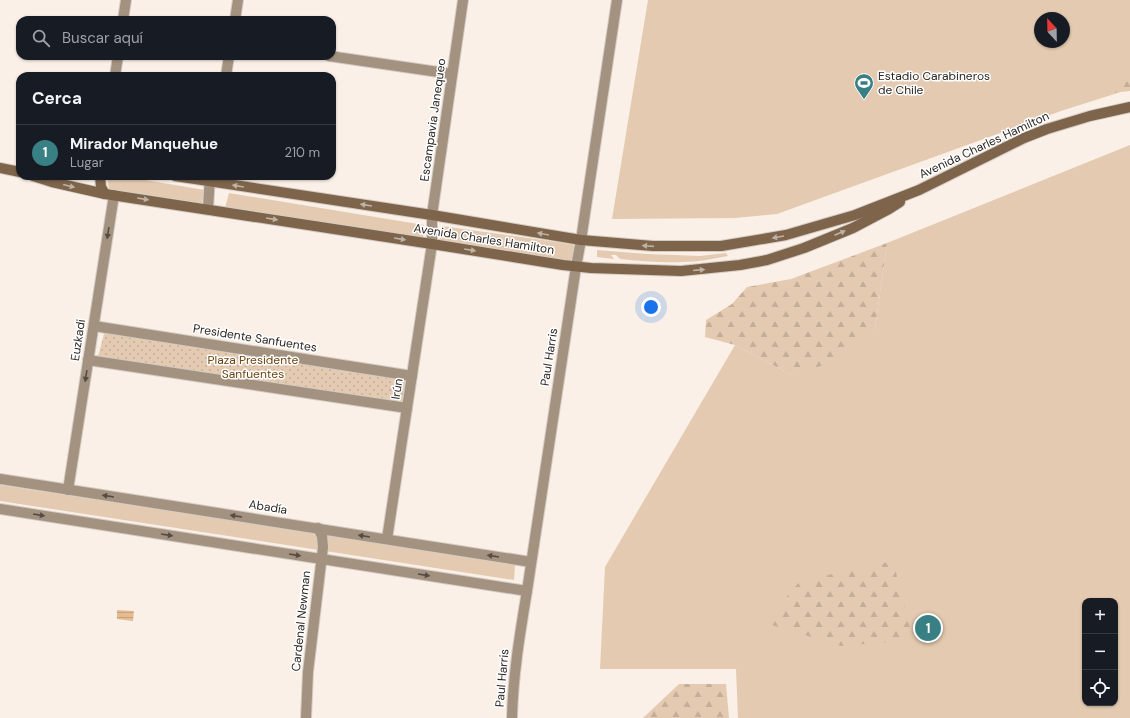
<!DOCTYPE html>
<html lang="es">
<meta charset="utf-8">
<style>
:root{--surface:#171b24;--page:#242831;--text:#f1f3f6;--muted:#9ea1a6;--line:#363941;--accent:#388083}
body{margin:0;font-family:"DM Sans",sans-serif;background:var(--page);color:var(--text)}
.controls{position:absolute;right:12px;bottom:12px;display:grid;overflow:hidden;border-radius:8px;box-shadow:0 1px 3px #0004}
.controls button{width:36px;height:36px;display:grid;place-items:center;padding:0;border:0;border-bottom:1px solid var(--line);background:var(--surface);color:var(--text);font:20px sans-serif}
.compass{position:absolute;left:1034px;top:12px;width:36px;height:36px;border-radius:50%;background:var(--surface);box-shadow:0 1px 3px #0004;rotate:338deg}
.you{position:absolute;left:651px;top:307px;width:14px;height:14px;margin:-10px;border:3px solid #fff;border-radius:50%;background:#1a73e8;box-shadow:0 0 0 6px #1a73e833}
.badge{display:grid;place-items:center;width:26px;height:26px;border-radius:50%;background:var(--accent);color:#fff;font-size:13px;font-weight:700}
.pin{position:absolute;translate:-50% -50%;border:2px solid #fff;box-shadow:0 1px 4px #0006}
.list{margin:0;padding:0;list-style:none}
h2{display:flex;justify-content:space-between;align-items:center;height:52px;margin:0;padding:0 16px;font-size:17px}
h2 small{font-size:13px;font-weight:400;color:var(--muted)}
.list li{display:grid;grid-template-columns:26px 1fr auto;gap:12px;align-items:center;box-sizing:border-box;height:56px;padding:0 16px;border-top:1px solid var(--line)}
.list b{display:block;font-size:15px;white-space:nowrap}
.list p{margin:0;font-size:13px;white-space:nowrap;color:var(--muted)}
.list em{font-size:13px;font-style:normal;color:var(--muted)}
.icon{flex:none;width:22px;height:22px;fill:none;stroke:currentColor;stroke-width:2;stroke-linecap:round;stroke-linejoin:round}
.map{position:relative;flex:none;width:1130px;height:718px;overflow:hidden}
.search{position:absolute;background:var(--surface);box-shadow:0 1px 3px #0004;left:16px;top:16px;width:320px;height:44px;display:flex;align-items:center;gap:10px;box-sizing:border-box;padding:0 14px;border-radius:12px;color:var(--muted);font-size:15px}
.panel{position:absolute;background:var(--surface);box-shadow:0 1px 3px #0004;left:16px;top:72px;width:320px;height:108px;border-radius:12px}
.map>svg:first-child{display:block}
.green{fill:#e4cab0;fill-rule:evenodd}
.forest{fill:url(#forest-firs)}
.park{fill:url(#park-dots)}
.water{fill:url(#water-rules)}
.lines{fill:none;stroke-linecap:round;stroke-linejoin:round}
.minor-casing{stroke:#d5ccc4;stroke-width:12}
.tertiary-casing{stroke:#d5ccc4;stroke-width:12}
.secondary-casing{stroke:#d5ccc4;stroke-width:12}
.minor{stroke:#a49280;stroke-width:10}
.tertiary{stroke:#a49280;stroke-width:10}
.secondary{stroke:#7d644a;stroke-width:10}
.oneway{fill:#beb2a4}
.oneway2{fill:#554c44}
.labels{text-anchor:middle;stroke-width:3;stroke-linejoin:round;paint-order:stroke}
.poi-label{font-size:12px;fill:#2b2724;stroke:#fff;text-anchor:start}
.street-label{font-size:12px;fill:#2b2724;stroke:#fff}
.park-label{font-size:12px;fill:#6c4412;stroke:#fff}
</style>
<div class="map">
<svg width="1130" height="718" viewBox="0 0 1130 718">
<defs>
<pattern id="forest-firs" width="22" height="20" patternUnits="userSpaceOnUse"><rect width="22" height="20" fill="#e4cab0"/><path d="M5 1l3.5 6h-7zM16 11l3.5 6h-7z" fill="#c4ae97"/></pattern>
<pattern id="park-dots" width="8" height="8" patternUnits="userSpaceOnUse"><rect width="8" height="8" fill="#e4cab0"/><path d="M2 2h.1M6 6h.1" fill="none" stroke="#c4ae97" stroke-width="1.8" stroke-linecap="round"/></pattern>
<pattern id="water-rules" width="6" height="5" patternUnits="userSpaceOnUse"><rect width="6" height="5" fill="#e5bc92"/><path d="M0 2.5h6" fill="none" stroke="#c5a27e"/></pattern>
</defs>
<rect width="100%" height="100%" fill="#faf0e7"/>
<g class="green">
<path d="M648 0H1130V89L1061 111 777 214 735 218 612 219ZM1040 18H1064V42H1040Z"/>
<path d="M1130 145V718H738L736 669H600L605 567 735 345 792 375 875 329 887 243ZM1085 601H1115V703H1085Z"/>
<path d="M107 176H121L205 190 202 203 109 189Z"/>
<path d="M229 193 424 225 423 238 225 208Z"/>
<path d="M442 226 578 245 575 262 439 244Z"/>
<path d="M597 250 647 254 700 256 726 253 728 256C712 259 697 262 682 262 661 263 640 261 620 259L616 255H611L614 259 597 257Z"/>
<path d="M0 485 515 564 514 580 0 501Z"/>
</g>
<g class="forest">
<path d="M1130 74V91L1112 93 1123 76Z"/>
<path d="M887 243 875 329 843 359 792 375 735 345 705 337 706 320 732 304 747 287 791 279Z"/>
<path d="M893 561 913 640 841 646 765 623 800 581Z"/>
<path d="M679 684H726L729 718H643Z"/>
</g>
<path class="park" d="M105 330 407 377 403 404 98 357Z"/>
<path class="water" d="M117 610 134 611 133 621 117 619Z"/>
<g class="lines">
<defs>
<g id="minor">
<path d="M123 20 126 0"/>
<path d="M235 20 238 0"/>
<path d="M329 56 452 74"/>
<path d="M115 76 118 56"/>
<path d="M226 76 229 56"/>
<path d="M208 209 210 176"/>
<path d="M94 326 412 376"/>
<path d="M88 360 407 408"/>
<path d="M0 479 531 562"/>
<path d="M68 490 114 195"/>
<path d="M0 509 527 591"/>
<path d="M387 539 432 244V215L463 0"/>
<path d="M306 718 308 672 323 547 322 536 318 528"/>
</g>
<path id="tertiary" d="M512 718C513 675 520 633 527 591L576 267 581 240 617 0"/>
<g id="secondary">
<path d="M0 168 20 172"/>
<path d="M33 176 52 182 105 194 432 244 563 265 591 268 681 271 740 265 767 260 804 248 853 228 889 209 900 202"/>
<path d="M100 176 101 187 105 194"/>
<path d="M175 176 432 215 581 240 653 246H721L786 235 855 215 919 190 1024 138 1047 129 1090 116 1130 107"/>
</g>
</defs>
<use href="#minor" class="minor-casing"/>
<use href="#tertiary" class="tertiary-casing"/>
<use href="#secondary" class="secondary-casing"/>
<use href="#minor" class="minor"/>
<use href="#tertiary" class="tertiary"/>
<use href="#secondary" class="secondary"/>
</g>
<defs><path id="oneway-solid" d="M-6-.8H1V-3.2L6.5 0L1 3.2V.8H-6Z"/></defs>
<g class="oneway">
<use href="#oneway-solid" transform="translate(69 186) rotate(14)"/>
<use href="#oneway-solid" transform="translate(238 186) rotate(-171)"/>
<use href="#oneway-solid" transform="translate(143 199) rotate(9)"/>
<use href="#oneway-solid" transform="translate(366 205) rotate(-171)"/>
<use href="#oneway-solid" transform="translate(272 219) rotate(9)"/>
<use href="#oneway-solid" transform="translate(840 233) rotate(-23)"/>
<use href="#oneway-solid" transform="translate(543 234) rotate(-170)"/>
<use href="#oneway-solid" transform="translate(778 237) rotate(170)"/>
<use href="#oneway-solid" transform="translate(400 239) rotate(9)"/>
<use href="#oneway-solid" transform="translate(648 246) rotate(-176)"/>
<use href="#oneway-solid" transform="translate(470 250) rotate(9)"/>
<use href="#oneway-solid" transform="translate(699 270) rotate(-5)"/>
</g>
<g class="oneway2">
<use href="#oneway-solid" transform="translate(108 233) rotate(99)"/>
<use href="#oneway-solid" transform="translate(86 376) rotate(99)"/>
<use href="#oneway-solid" transform="translate(108 496) rotate(-171)"/>
<use href="#oneway-solid" transform="translate(39 515) rotate(9)"/>
<use href="#oneway-solid" transform="translate(236 516) rotate(-171)"/>
<use href="#oneway-solid" transform="translate(167 535) rotate(9)"/>
<use href="#oneway-solid" transform="translate(364 536) rotate(-171)"/>
<use href="#oneway-solid" transform="translate(295 555) rotate(9)"/>
<use href="#oneway-solid" transform="translate(493 556) rotate(-171)"/>
<use href="#oneway-solid" transform="translate(424 575) rotate(9)"/>
</g>
<defs>
<symbol id="stadium-pin" viewBox="-11 -11 22 30"><path d="M0 17L-7.5 6A9.5 9.5 0 1 1 7.5 6Z" fill="#388083" stroke="#fff"/><path d="M0-5a6.5 5 0 1 0 0 10a6.5 5 0 1 0 0-10ZM-3.5-1.8h7v3.6h-7Z" fill="#fff"/></symbol>
</defs>
<g fill-rule="evenodd">
<use href="#stadium-pin" x="853" y="72" width="22" height="30"/>
</g>
<g class="labels">
<g class="poi-label">
<text x="878" y="80">Estadio Carabineros<tspan x="878" dy="14">de Chile</tspan></text>
</g>
<g class="street-label">
<text transform="translate(433 120) rotate(-82)" y="4">Escampavia Janequeo</text>
<text transform="translate(984 145) rotate(-25)" y="4">Avenida Charles Hamilton</text>
<text transform="translate(484 239) rotate(9)" y="4">Avenida Charles Hamilton</text>
<text transform="translate(255 338) rotate(9)" y="4">Presidente Sanfuentes</text>
<text transform="translate(78 340) rotate(-81)" y="4">Euzkadi</text>
<text transform="translate(549 357) rotate(-81)" y="4">Paul Harris</text>
<text transform="translate(397 389) rotate(-81)" y="4">Irún</text>
<text transform="translate(268 507) rotate(9)" y="4">Abadía</text>
<text transform="translate(301 621) rotate(-84)" y="4">Cardenal Newman</text>
<text transform="translate(502 678) rotate(-85)" y="4">Paul Harris</text>
</g>
<g class="park-label">
<text x="253" y="364">Plaza Presidente<tspan x="253" dy="14">Sanfuentes</tspan></text>
</g>
</g>
</svg>
<div class="controls">
<button>+</button>
<button>−</button>
<button><svg class="icon" aria-label="locate" viewBox="0 0 24 24"><circle cx="12" cy="12" r="6"/><path d="M12 2v4M12 18v4M2 12h4M18 12h4"/></svg></button>
</div>
<svg class="compass" viewBox="-18 -18 36 36"><path d="M0-13l5 13h-10z" fill="#e53935"/><path d="M0 13l5-13h-10z" fill="#9ea1a6"/></svg>
<div class="you"></div>
<div class="pin badge" style="left:928px;top:628px">1</div>
<div class="search"><svg class="icon" aria-label="search" viewBox="0 0 24 24"><circle cx="10" cy="10" r="6"/><path d="M15 15l6 6"/></svg>Buscar aquí</div>
<section class="panel">
<h2>Cerca<small></small></h2>
<ul class="list">
<li><span class="badge">1</span><div><b>Mirador Manquehue</b><p>Lugar</p></div><em>210 m</em></li>
</ul>
</section>
</div>
